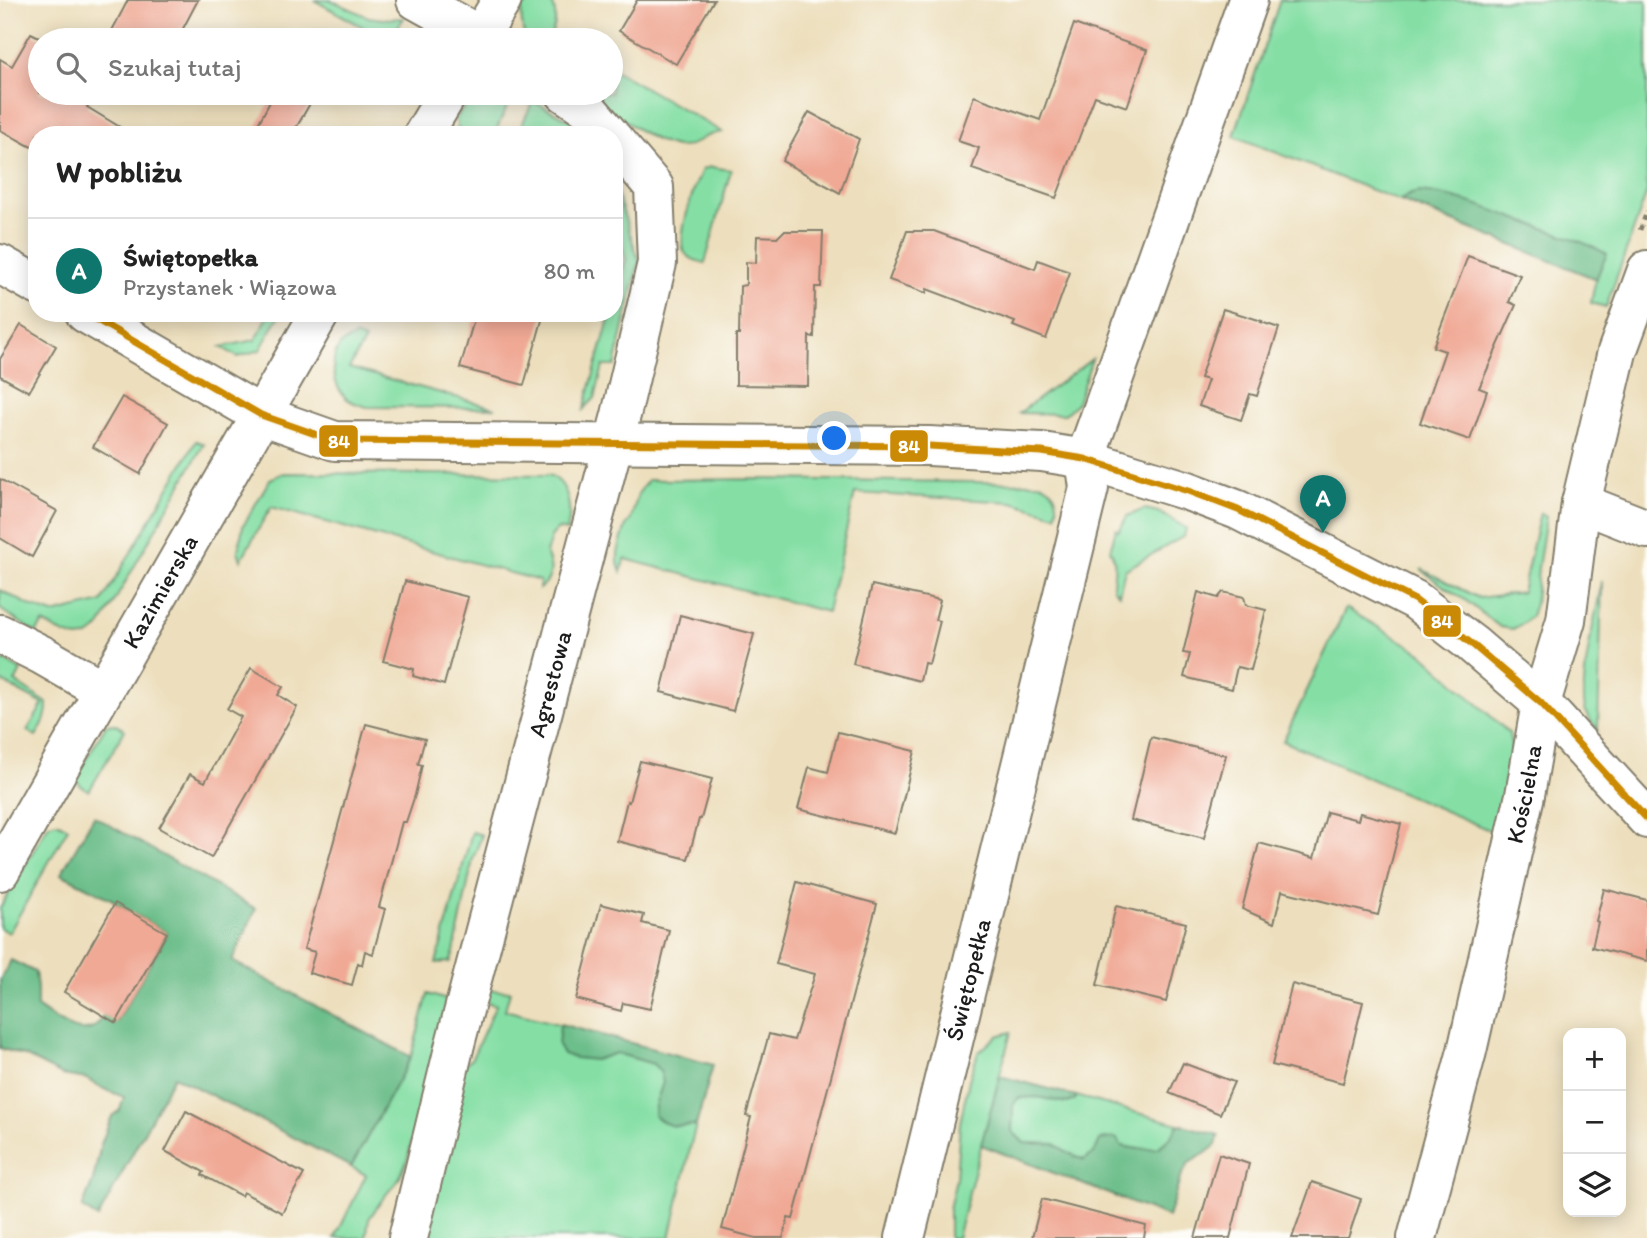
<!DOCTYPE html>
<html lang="pl">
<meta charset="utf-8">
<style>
:root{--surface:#fff;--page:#f6f6f6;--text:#222;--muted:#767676;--line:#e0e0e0;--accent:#0f766e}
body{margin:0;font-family:Itim,sans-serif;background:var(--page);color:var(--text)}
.controls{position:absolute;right:21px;bottom:21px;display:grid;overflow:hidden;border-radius:14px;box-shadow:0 4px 18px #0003}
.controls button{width:63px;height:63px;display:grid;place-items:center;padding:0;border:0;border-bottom:2px solid var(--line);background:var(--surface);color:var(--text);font:35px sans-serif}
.you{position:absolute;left:835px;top:439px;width:24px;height:24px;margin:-18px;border:5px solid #fff;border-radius:50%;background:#1a73e8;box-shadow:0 0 0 10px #1a73e833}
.badge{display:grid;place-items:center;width:46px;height:46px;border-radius:50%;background:var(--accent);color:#fff;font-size:23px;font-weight:700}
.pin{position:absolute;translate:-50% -58px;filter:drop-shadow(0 2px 4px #0008)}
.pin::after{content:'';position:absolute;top:37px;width:24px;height:21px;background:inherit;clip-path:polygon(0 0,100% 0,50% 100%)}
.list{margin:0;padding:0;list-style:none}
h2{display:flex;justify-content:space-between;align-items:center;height:91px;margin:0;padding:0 28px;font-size:30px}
h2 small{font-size:23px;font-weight:400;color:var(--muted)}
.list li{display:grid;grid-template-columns:46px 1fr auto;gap:21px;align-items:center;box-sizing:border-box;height:105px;padding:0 28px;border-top:2px solid var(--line)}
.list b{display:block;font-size:26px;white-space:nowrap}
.list p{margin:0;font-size:23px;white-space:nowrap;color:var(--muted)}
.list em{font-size:23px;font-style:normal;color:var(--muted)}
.icon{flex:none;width:38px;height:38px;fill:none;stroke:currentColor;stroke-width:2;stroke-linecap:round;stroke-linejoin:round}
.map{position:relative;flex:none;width:1647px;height:1238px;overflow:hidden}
.search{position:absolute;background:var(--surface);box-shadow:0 4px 18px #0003;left:28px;top:28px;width:595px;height:77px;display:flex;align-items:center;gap:18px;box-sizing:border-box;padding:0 24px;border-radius:38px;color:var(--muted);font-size:26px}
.panel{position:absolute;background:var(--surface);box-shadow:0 4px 18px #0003;left:28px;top:126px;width:595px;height:196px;border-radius:28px}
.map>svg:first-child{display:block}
.green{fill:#85dfa5;stroke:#507e60;stroke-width:2}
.forest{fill:#6cbe8a;stroke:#446d53;stroke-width:2}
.building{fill:#f0a995}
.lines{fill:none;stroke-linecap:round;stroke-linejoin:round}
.minor-casing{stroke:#847e6c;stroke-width:42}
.path{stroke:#847e6c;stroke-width:4.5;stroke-dasharray:5 5;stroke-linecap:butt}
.minor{stroke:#fff;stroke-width:38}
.bus-1-casing{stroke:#fdfcf7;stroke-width:12}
.bus-1{stroke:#cb8a06;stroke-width:7}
.labels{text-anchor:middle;stroke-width:7;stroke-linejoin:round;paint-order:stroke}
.street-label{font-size:24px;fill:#1c1c1c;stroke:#fdfcf7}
.line-badge{stroke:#fdfcf7;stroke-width:2.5}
.badge-label{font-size:19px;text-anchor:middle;font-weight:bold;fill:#fff}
</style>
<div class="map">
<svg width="1647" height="1238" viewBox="0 0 1647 1238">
<rect width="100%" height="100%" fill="#fdfcf7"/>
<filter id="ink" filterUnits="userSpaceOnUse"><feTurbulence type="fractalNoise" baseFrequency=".0143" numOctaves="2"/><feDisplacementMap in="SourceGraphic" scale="14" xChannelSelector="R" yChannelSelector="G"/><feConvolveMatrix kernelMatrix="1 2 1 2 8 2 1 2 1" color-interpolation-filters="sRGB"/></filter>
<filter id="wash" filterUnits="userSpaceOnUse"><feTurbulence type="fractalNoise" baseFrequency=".00686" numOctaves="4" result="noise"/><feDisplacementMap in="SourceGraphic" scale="28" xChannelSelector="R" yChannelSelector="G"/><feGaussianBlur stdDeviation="1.57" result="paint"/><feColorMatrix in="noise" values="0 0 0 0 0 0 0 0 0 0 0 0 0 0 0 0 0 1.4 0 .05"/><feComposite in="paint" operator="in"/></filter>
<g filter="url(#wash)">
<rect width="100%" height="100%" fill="#eddfbd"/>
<g class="green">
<path d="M314 0H331L368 17 382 19 404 18 389 40H369L363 27Z"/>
<path d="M525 0H551C558 15 556 26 549 40H526C522 28 519 12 525 0Z"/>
<path d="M1280 0H1647V192L1606 307 1591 303 1596 278 1234 136Z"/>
<path d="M611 68 722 132C717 133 711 134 707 136 697 141 693 146 682 147 657 149 608 108 588 93H611Z"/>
<path d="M490 93H513L494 135H459L456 119C464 105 475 97 490 93Z"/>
<path d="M533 101 574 122 586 135H517Z"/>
<path d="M711 167 731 170 705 263C698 261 690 260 685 253 676 239 693 190 700 175L702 169Z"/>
<path d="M614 185 639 261 615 366H603L595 398 584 409 611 313H614V303L626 259 614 224Z"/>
<path d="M270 313H281L260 350 238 357 221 347 255 340Z"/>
<path d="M355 336 365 340 349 368 496 408 367 407C360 405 351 403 346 398 333 386 329 360 340 345 343 342 351 339 355 336Z"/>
<path d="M1092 359 1077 403 1065 414 1019 413Z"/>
<path d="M196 441 204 444 101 625C84 649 64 634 43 623L36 633 0 609V590L33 607 53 614 102 602Z"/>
<path d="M283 473 548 475C570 481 572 513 567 531L558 529 552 535 546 553C553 568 553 579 539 589L540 581 271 507 241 560 238 551 243 526 270 479Z"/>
<path d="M761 479 1040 483C1054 488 1060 500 1056 515L1012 502 855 493 827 612 625 559 621 572C613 556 622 539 627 523L630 522 638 494 648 480Z"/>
<path d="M1145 509 1158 512 1186 528 1184 536 1125 570 1119 594 1113 588C1113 574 1118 562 1110 550L1116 529 1119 531 1127 516Z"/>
<path d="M1540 513 1546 517 1538 568 1535 604 1531 616 1524 623 1513 629 1500 627 1465 600 1436 581 1421 569 1479 598 1522 592Z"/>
<path d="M1602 581 1598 730C1593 724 1588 719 1586 712 1577 686 1597 611 1602 581Z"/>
<path d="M1346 608 1422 653 1509 733 1516 774 1498 834 1283 741Z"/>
<path d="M0 658 21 670 15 682 47 703C48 716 43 726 36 736L27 731 43 704 0 681Z"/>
<path d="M115 724 125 730 89 791 80 785 75 778 106 725Z"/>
<path d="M57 822 68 828 9 933 0 928V908L49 824Z"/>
<path d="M472 832 482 835 473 859 454 952 450 962 436 963Z"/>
<path d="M490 990 510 991 505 1010 713 1065 692 1140 670 1238H416L461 1068 472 1058 496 1005 489 1003 485 1000V995Z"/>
<path d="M428 994 447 1000 446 1013 439 1027 441 1045 419 1113 407 1161 399 1179 384 1197 369 1219 366 1238H335L366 1175 351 1167 411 1057Z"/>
<path d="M1011 1032 957 1238H949V1209L956 1178 960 1123 969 1080 978 1053 997 1036Z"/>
<path d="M1076 1096 1179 1124 1170 1138 1158 1148 1138 1149 1122 1146 1094 1153 1084 1160 1066 1152 1055 1144 1024 1143 1012 1131 1013 1104 1018 1098 1037 1097 1067 1103 1075 1100Z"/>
</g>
<g class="forest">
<path d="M1419 192C1456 195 1490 209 1525 222 1552 231 1581 240 1607 254L1596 279 1400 200 1411 194Z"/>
<path d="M94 816 256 909 232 961 411 1057 351 1167 174 1076 98 1218 82 1208 93 1181 101 1144 112 1116 120 1110 124 1097 104 1089 87 1079 62 1075 25 1056 0 1048V980L11 960 35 972 37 988V1007C50 1016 76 1037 93 1028 97 1026 101 1019 104 1015L117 1022 167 933 115 903V901L61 874Z"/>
<path d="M560 1024 713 1065 696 1125C678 1126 668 1129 654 1115L655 1106 663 1082 660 1071 653 1064 616 1053 595 1060 575 1058 563 1054 558 1045Z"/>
<path d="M1000 1076 1076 1096 1075 1100 1067 1103 1037 1097 1018 1098 1013 1105 1012 1131 1024 1143 1055 1144 1066 1152 1084 1160 1094 1153 1100 1140 1116 1138 1122 1146 1138 1149 1158 1148 1170 1138 1179 1124 1219 1135 1216 1145 1206 1153 1189 1163 1181 1177 1168 1217 981 1145Z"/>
</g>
<g id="blocks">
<g class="building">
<path d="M128 0H198L177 40H107Z"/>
<path d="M637 0H714L676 64 619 31Z"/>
<path d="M1074 24 1147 50 1127 107 1095 96 1056 198 972 169 979 148 958 141 974 96 1040 120Z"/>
<path d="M31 33 45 40H40V93H95L87 107 133 135H37V150L0 130V59L12 66Z"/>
<path d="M257 93H316L292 135H252L271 100Z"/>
<path d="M809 112 859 139 840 193 782 161Z"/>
<path d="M784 231H823L821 287H815L814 337 809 336 808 386 736 385V335H739L740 286 746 285V262L756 263 757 236 778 237Z"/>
<path d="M907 231H934L1035 269 1038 260 1070 272 1046 339 1013 326 1015 322 927 289 926 293 889 280Z"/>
<path d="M1468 256 1520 275 1509 302 1516 305 1479 388 1487 391 1470 440 1420 423 1445 351 1433 347Z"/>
<path d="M1223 309 1262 321 1261 322 1279 328 1257 396 1250 394 1241 420 1199 406 1208 380 1200 378Z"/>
<path d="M476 313H544L524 385 460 368Z"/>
<path d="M21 325 56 346 29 392 0 376V359Z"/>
<path d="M122 397 168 423 140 474 93 447Z"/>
<path d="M0 479 57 511 32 557 0 538Z"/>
<path d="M405 581 468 597 444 685 413 676 414 669 383 661Z"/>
<path d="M872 585 940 600 935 620 940 621 929 664 924 663 920 681 853 664Z"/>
<path d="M1198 592 1218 598 1223 592 1244 597 1246 605 1266 610 1251 670 1237 667 1232 689 1184 677 1190 654 1183 653Z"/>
<path d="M680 615 754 634 733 711 661 692Z"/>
<path d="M251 668 283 687 278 695 297 707 211 858 159 828 190 774 205 782 241 717 227 709Z"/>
<path d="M366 724 425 739 418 764 422 765 415 795 406 822H402L379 907 385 909 373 954 365 951 362 965 358 963 352 985 309 973 315 952 304 949Z"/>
<path d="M838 732 915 751 895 833 798 809 809 767 828 772Z"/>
<path d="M1151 737 1226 755 1204 838 1131 820Z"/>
<path d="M640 761 712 779 701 819H699L688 859 617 841 627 801 629 802Z"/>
<path d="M1327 812 1358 820 1360 813 1401 824 1378 915 1282 891 1274 923 1242 909 1259 843 1314 858Z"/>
<path d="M797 882 877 904 793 1219 788 1218 783 1238H756L722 1229 751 1117 746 1116 769 1034 794 1040 815 974 776 964Z"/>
<path d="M1604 889 1647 900V961L1592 947 1598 922 1596 921Z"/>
<path d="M115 903 167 933 116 1023 64 992Z"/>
<path d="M601 904 644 915 642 923 669 930 650 1009 623 1003 621 1011 576 999Z"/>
<path d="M1116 906 1186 923 1166 1002 1097 985Z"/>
<path d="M1292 984 1363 1002 1343 1083 1272 1065Z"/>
<path d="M1183 1063 1234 1082 1220 1114 1169 1093Z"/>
<path d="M186 1111 304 1174 282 1213 243 1192 241 1196 202 1175 204 1172 165 1151Z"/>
<path d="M1219 1154 1249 1164 1230 1238H1195Z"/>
<path d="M1312 1182 1361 1199 1348 1238H1292Z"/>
<path d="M1042 1199 1146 1226 1144 1238H1032Z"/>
</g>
</g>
</g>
<g filter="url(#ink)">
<use href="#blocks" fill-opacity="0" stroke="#847e6c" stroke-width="2"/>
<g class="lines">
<defs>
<g id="minor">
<path d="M416 0 488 40"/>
<path d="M478 40 502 0"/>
<path d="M565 93 587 108 610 135"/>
<path d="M423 135 448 93"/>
<path d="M0 264 37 285"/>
<path d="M85 313 261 415 335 441 929 446 1042 452 1085 459 1188 491 1238 510 1415 600 1472 644 1541 703 1647 819"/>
<path d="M1581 503 1647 529"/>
<path d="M0 634 42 655 103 690"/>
<path id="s1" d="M0 871 320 313"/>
<path id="s2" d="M408 1238 455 1044 621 415 657 263 654 187 614 140"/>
<path id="s3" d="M905 1238 1089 488 1085 459 1248 0"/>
<path id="s4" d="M1417 1238 1467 1051 1525 795 1541 703 1566 620 1581 503 1617 352 1647 270"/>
</g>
</defs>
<use href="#minor" class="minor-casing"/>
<path class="path" d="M1640 230 1647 211"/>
<use href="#minor" class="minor"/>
<defs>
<path id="bus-1" d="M85 313 261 415 335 441 929 446 1042 452 1085 459 1188 491 1238 510 1415 600 1472 644 1541 703 1647 819"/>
</defs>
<use href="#bus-1" class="bus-1-casing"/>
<use href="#bus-1" class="bus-1"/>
</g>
</g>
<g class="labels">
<g class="street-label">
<text dy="8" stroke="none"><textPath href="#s1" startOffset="322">Kazimierska</textPath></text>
<text dy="8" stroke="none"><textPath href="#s2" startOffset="572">Agrestowa</textPath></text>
<text dy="8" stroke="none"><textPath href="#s4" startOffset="457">Kościelna</textPath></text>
<text dy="8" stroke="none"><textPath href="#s3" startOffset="266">Świętopełka</textPath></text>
</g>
</g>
<g class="line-badge">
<rect x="318" y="424" width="41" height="34" rx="7" fill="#cb8a06"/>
<rect x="889" y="429" width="40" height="34" rx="7" fill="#cb8a06"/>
<rect x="1422" y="604" width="40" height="34" rx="7" fill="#cb8a06"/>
</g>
<g class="badge-label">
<text x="339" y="448">84</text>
<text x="909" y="453">84</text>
<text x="1442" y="628">84</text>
</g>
</svg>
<div class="controls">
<button>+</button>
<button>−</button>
<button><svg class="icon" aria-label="layers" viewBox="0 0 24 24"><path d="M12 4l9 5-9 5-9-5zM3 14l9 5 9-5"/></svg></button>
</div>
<div class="you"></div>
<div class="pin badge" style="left:1323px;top:533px">A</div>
<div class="search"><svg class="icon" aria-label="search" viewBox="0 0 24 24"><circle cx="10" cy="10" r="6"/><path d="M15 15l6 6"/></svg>Szukaj tutaj</div>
<section class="panel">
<h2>W pobliżu<small></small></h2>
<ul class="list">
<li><span class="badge">A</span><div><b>Świętopełka</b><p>Przystanek · Wiązowa</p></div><em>80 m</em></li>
</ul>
</section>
</div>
